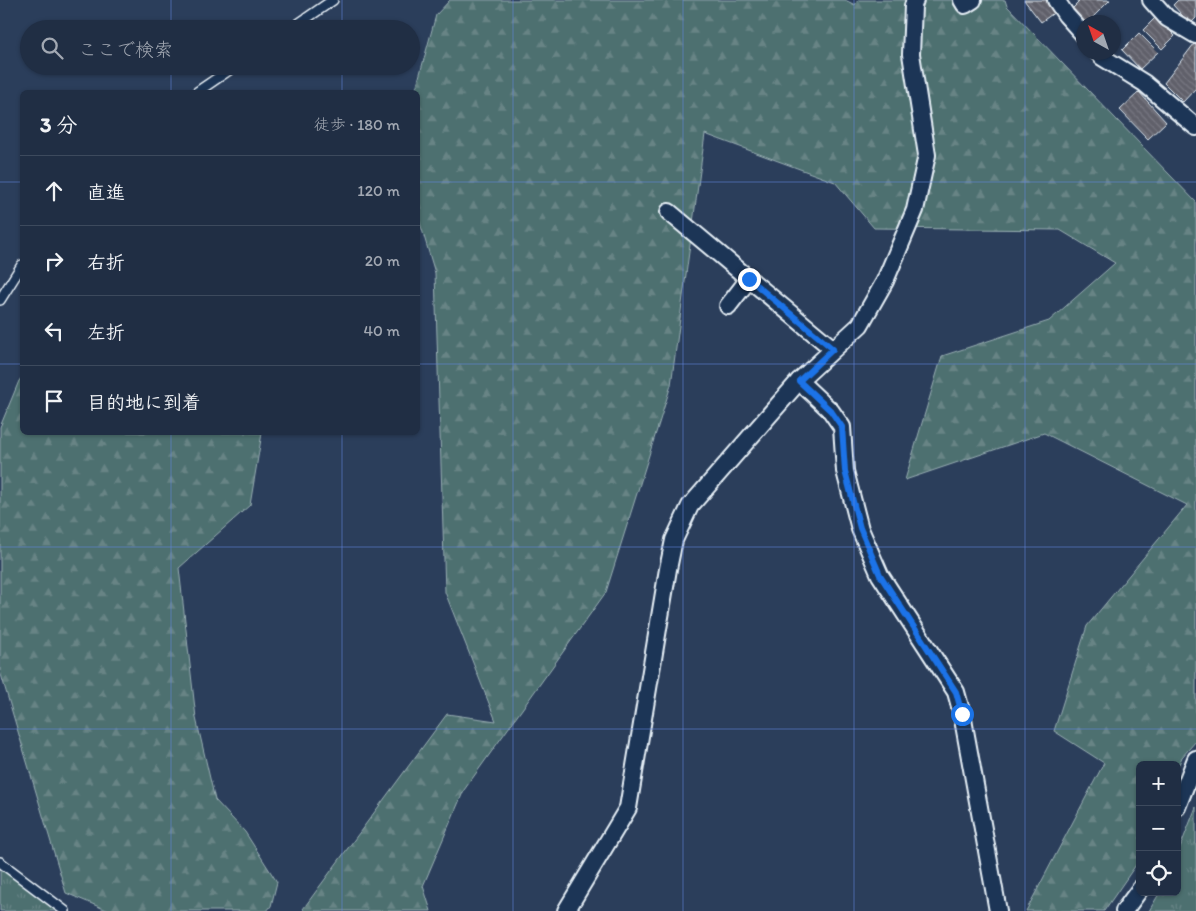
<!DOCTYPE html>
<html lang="ja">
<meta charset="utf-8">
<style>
:root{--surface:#202e44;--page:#2d3a4f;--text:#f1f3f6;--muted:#a2a8b2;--line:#3d4a5d}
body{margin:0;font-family:Itim,"Klee One",sans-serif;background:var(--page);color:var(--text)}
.controls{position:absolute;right:15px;bottom:15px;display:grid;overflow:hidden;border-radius:8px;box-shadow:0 1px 4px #0004}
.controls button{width:45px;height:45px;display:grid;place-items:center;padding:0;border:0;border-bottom:1px solid var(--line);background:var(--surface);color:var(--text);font:25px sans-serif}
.compass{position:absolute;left:1076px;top:15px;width:45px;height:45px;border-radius:50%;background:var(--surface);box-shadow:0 1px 4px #0004;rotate:320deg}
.stop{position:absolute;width:15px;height:15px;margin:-11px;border:4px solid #1a73e8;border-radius:50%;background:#fff}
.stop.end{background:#1a73e8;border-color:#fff;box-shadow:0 1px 5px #0008}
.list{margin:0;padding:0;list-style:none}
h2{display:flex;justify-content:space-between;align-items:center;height:65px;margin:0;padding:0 20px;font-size:21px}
h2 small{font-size:16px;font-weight:400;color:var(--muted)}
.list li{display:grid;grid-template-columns:32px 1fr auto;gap:15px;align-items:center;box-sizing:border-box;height:70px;padding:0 20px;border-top:1px solid var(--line)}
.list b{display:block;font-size:19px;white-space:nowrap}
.list em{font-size:16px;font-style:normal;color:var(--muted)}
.icon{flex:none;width:28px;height:28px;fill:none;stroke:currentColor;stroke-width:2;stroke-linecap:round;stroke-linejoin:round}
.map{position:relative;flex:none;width:1196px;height:911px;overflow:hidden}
.search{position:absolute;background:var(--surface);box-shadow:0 1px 4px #0004;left:20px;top:20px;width:400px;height:55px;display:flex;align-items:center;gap:12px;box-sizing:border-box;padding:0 18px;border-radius:28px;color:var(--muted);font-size:19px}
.panel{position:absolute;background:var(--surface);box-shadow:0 1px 4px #0004;left:20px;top:90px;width:400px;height:345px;border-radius:8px}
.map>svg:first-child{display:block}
.grass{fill:url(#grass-tufts);stroke:#9ab0b4}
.forest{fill:url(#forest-firs);stroke:#9ab0b4}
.building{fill:url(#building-back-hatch);stroke:#e8f1f8}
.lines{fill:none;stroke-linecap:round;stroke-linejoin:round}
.service-casing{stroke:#e8f1f8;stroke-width:12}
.minor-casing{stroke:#e8f1f8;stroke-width:20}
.service{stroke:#1d3557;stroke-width:9}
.minor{stroke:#1d3557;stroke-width:16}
.route{stroke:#1a73e8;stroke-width:6}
.grid{fill:none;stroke:#6487e3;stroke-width:1;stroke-opacity:0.55}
</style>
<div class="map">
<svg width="1196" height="911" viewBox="0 0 1196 911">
<defs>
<pattern id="grass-tufts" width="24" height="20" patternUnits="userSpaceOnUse" patternTransform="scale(1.25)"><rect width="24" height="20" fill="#4d6f70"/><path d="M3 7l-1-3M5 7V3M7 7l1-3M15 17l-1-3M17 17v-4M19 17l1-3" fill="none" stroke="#678485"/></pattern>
<pattern id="forest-firs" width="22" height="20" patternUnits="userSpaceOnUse" patternTransform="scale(1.25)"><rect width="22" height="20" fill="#4d6f70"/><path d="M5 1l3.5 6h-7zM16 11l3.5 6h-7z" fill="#678485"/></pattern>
<pattern id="building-back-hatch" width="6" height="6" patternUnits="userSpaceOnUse" patternTransform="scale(1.25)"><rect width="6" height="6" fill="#61616b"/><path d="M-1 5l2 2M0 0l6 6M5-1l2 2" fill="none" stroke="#787881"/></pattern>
</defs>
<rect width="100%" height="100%" fill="#2b3e5b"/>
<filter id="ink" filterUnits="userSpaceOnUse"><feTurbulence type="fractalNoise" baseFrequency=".02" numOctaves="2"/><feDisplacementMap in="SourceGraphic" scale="10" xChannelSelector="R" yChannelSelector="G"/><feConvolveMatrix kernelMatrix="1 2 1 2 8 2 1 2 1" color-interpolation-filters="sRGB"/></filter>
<g filter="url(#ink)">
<g class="grass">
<path d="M1196 807V911H1149L1160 892H1177V855Z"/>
<path d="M0 862 60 911H0Z"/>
</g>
<g class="forest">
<path d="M450 0H845L855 5 858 0H1005L1007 6 1196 202V741L1182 757 1177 769V765H1140V859L1104 911H1026L1104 763 1054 731 1087 626 1187 505 1044 433 905 480 942 356 1049 321 1115 263 1060 230 874 228 835 182 705 134 671 385 606 592 464 790 423 886 431 911H305L303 909 447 714 496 721 445 592 435 273 418 216V92H415L436 15Z"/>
<path d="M22 377V432L262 433 250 505 179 568 196 718 215 800 245 832 277 882 271 906 267 911H109L66 893 0 671V427L19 381Z"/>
</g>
<g class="building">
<path d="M1024 0H1046L1055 12 1041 22Z"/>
<path d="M1076 0H1110L1088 22H1084L1071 10 1079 2Z"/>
<path d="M1178 0H1196V18L1190 24 1173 5Z"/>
<path d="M1156 17 1175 36 1162 49 1143 30Z"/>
<path d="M1139 33 1158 52 1140 69 1122 50Z"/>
<path d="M1194 44 1196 45V88L1183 102 1164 83Z"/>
<path d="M1139 92 1166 122 1148 139 1120 110Z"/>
</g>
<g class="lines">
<defs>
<g id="service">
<path d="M291 29 333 0"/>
<path d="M197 92 235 66"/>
<path d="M0 300 22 265"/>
<path d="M0 862 65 911"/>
</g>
<g id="minor">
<path d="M962 0 965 5 973 0"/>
<path d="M1056 0 1066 15 1084 35"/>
<path d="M1151 0 1167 18 1196 35"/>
<path d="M1098 52 1102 57 1144 83 1196 127"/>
<path d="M669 212 833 349"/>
<path d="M728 306 749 279"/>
<path d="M799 381 831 411 842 427 845 471 860 529 880 575 956 692 962 714 998 911"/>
<path d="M1177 807 1196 759"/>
<path d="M566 911 628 808 668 569 674 540 690 506 799 381 860 325 885 281 915 210 927 155 911 54 913 6 915 0"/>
<path d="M1124 911 1140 889"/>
</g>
</defs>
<use href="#service" class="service-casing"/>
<use href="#minor" class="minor-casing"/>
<use href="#service" class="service"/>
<use href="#minor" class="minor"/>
</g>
</g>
<g class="lines" filter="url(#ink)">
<path class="route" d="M749 279 833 349 799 381 831 411 842 427 845 471 860 528 880 575 956 692 962 714"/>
</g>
<path class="grid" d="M171 0V29M342 0V29M513 0V911M683 0V911M854 0V911M1025 0V911M171 66V92M342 66V92M0 182H22M418 182H1196M0 364H22M418 364H1196M171 432V911M342 432V911M0 547H1196M0 729H1196"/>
</svg>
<div class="controls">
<button>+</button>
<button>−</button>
<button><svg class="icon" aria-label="locate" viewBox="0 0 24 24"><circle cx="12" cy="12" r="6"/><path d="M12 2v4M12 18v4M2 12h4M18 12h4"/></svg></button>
</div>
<svg class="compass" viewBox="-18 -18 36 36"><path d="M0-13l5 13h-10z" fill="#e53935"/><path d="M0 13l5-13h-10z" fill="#a2a8b2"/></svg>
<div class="stop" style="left:962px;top:714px"></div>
<div class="stop end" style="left:749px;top:279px"></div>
<div class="search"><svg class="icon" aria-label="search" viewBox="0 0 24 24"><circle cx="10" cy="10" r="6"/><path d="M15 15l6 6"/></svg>ここで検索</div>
<section class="panel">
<h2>3 分<small>徒歩 · 180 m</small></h2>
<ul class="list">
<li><svg class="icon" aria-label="ahead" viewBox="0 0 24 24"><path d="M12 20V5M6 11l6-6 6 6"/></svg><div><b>直進</b></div><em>120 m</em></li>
<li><svg class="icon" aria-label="right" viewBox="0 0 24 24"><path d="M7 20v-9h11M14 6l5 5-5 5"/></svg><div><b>右折</b></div><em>20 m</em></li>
<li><svg class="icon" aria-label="left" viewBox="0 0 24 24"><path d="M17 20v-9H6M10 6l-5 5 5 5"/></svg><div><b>左折</b></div><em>40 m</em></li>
<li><svg class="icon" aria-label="arrive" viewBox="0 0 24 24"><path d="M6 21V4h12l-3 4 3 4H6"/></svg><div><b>目的地に到着</b></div></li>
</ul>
</section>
</div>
